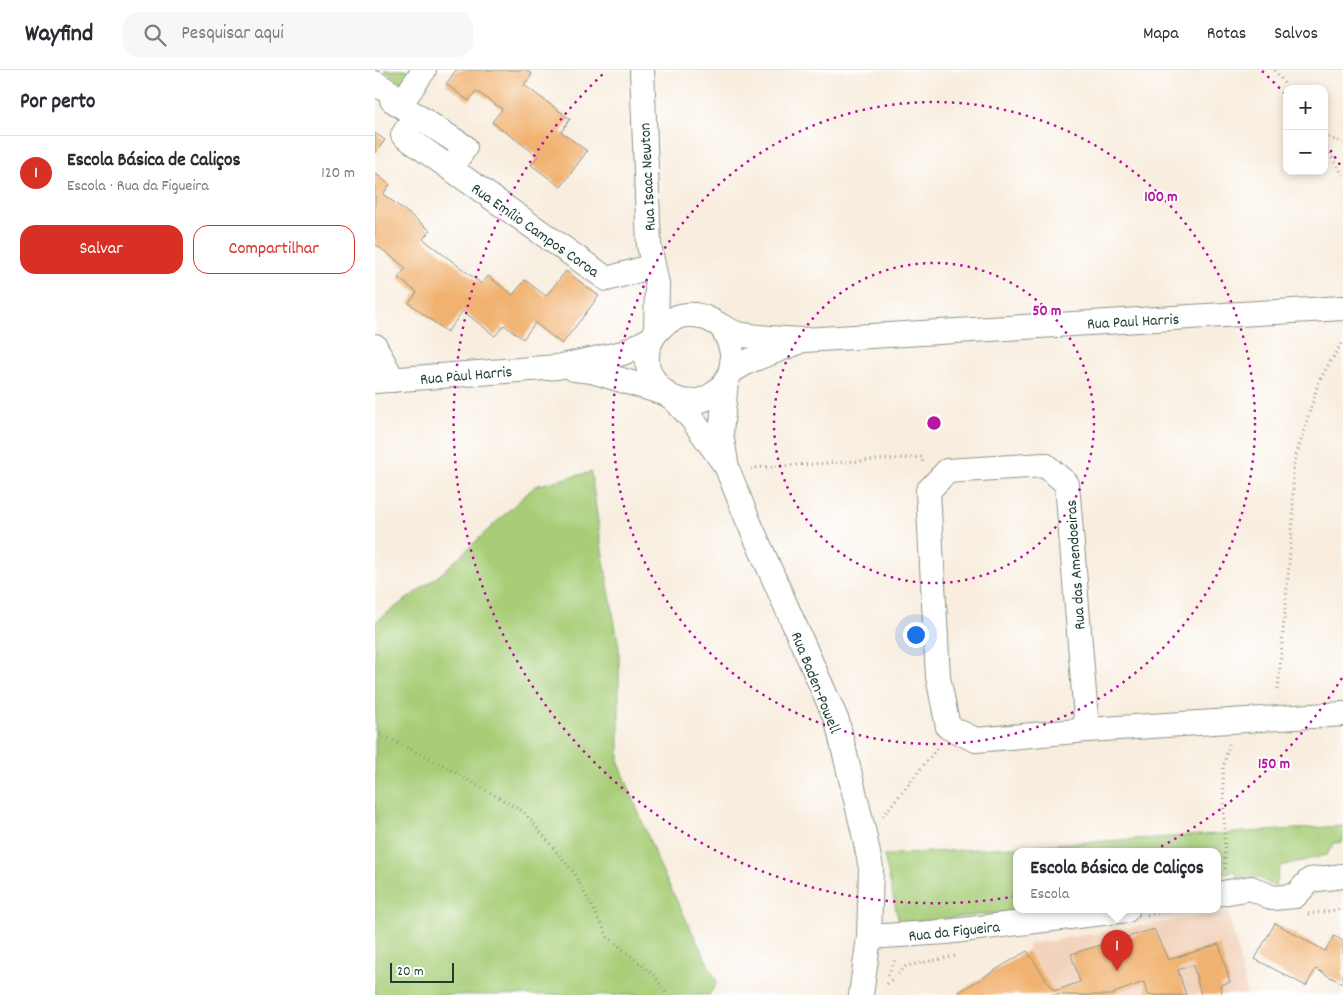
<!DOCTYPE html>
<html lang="pt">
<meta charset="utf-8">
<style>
:root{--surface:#fff;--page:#f7f7f7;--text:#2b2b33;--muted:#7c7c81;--line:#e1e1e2;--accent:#d93025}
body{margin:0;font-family:Dekko,sans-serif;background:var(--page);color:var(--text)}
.controls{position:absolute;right:15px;top:15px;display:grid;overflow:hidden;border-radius:10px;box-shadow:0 2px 8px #0003}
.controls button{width:45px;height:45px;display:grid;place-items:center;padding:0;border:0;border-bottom:1px solid var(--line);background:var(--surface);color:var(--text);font:25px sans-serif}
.scale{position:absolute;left:15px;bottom:12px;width:64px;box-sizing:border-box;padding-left:5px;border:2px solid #1f3d34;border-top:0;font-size:14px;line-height:18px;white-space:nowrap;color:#1f3d34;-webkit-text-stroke:4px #fff;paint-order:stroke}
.you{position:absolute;left:540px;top:564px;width:18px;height:18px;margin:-12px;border:4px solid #fff;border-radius:50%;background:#1a73e8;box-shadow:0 0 0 8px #1a73e833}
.badge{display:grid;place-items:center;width:32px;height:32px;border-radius:50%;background:var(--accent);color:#fff;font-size:16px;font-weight:700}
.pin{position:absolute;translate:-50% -41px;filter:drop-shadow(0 1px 2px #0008)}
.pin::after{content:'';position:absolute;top:26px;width:18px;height:15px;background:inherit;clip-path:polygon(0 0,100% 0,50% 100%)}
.popup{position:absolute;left:638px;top:778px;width:208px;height:65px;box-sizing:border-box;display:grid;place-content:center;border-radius:10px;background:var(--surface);filter:drop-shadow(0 1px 4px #0005);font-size:16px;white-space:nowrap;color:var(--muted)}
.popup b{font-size:19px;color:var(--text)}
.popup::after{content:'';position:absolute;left:50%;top:100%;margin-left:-10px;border:10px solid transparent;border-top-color:var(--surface)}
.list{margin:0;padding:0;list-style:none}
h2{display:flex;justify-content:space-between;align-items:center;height:65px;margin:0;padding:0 20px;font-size:21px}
h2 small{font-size:16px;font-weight:400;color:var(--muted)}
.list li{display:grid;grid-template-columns:32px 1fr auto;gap:15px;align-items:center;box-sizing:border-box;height:75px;padding:0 20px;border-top:1px solid var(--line)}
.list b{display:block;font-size:19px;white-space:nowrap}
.list p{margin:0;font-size:16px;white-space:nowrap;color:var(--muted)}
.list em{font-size:16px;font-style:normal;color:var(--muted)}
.actions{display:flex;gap:10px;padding:15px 20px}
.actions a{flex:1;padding:11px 0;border:1px solid var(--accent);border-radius:15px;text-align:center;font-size:18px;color:var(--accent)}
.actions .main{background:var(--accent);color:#fff}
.icon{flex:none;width:28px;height:28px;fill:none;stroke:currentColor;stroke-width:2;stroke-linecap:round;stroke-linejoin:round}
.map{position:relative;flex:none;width:968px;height:925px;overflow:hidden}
header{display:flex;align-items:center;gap:30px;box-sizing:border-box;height:70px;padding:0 25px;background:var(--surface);border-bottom:1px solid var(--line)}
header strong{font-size:24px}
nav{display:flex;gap:28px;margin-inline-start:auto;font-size:18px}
.search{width:350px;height:45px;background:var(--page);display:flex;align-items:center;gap:12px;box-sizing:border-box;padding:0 18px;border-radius:15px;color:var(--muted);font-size:19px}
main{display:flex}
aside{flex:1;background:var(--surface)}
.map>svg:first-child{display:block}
.built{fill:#f2d4be}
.green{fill:#a7cd77;stroke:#638556}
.building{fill:#f1b271}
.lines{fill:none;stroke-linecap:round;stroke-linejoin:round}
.minor-casing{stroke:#8c9589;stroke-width:26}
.path{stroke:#8c9589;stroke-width:3;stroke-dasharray:1 4;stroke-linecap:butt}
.minor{stroke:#fff;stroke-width:24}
.ring{fill:none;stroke:#b5179e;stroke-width:2.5;stroke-dasharray:2.5 5}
.labels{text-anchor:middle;stroke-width:4;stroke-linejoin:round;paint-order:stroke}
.street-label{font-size:16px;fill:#1f3d34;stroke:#fff}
.centre{fill:#b5179e;stroke:#fff;stroke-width:2.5}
.ring-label{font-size:15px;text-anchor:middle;font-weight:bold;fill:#b5179e;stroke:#fff;stroke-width:4;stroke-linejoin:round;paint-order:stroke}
</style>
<header>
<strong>Wayfind</strong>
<div class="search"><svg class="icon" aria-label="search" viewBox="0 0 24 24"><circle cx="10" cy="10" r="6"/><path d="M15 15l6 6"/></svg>Pesquisar aqui</div>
<nav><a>Mapa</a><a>Rotas</a><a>Salvos</a></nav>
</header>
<main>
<aside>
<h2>Por perto<small></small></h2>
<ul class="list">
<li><span class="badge">1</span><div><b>Escola Básica de Caliços</b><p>Escola · Rua da Figueira</p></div><em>120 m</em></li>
</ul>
<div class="actions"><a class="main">Salvar</a><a>Compartilhar</a></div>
</aside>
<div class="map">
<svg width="968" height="925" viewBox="0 0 968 925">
<rect width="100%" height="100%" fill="#fff"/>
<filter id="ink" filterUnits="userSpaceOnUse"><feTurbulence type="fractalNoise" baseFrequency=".02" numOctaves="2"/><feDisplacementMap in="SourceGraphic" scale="10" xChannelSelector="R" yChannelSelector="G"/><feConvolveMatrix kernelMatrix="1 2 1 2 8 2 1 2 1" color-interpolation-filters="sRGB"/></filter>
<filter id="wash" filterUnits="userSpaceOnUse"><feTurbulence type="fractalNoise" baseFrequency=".0096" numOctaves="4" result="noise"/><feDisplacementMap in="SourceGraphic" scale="20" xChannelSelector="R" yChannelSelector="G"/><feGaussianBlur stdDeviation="1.12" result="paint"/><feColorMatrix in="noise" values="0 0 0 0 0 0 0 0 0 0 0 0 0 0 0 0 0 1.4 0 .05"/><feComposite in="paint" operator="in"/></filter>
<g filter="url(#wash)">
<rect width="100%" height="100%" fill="#f8edde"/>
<path class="built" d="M854 842 872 925H586L584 922 652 881 654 874Z"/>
<g class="green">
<path d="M9 0H38L28 14Z"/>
<path d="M216 402 227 480 244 577V693L286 799 342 912 334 925H0V552L66 504 160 416Z"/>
<path d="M968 756V772L959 773 952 785 905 796 900 817 882 807 863 808 860 801 842 804V782H642V840H656L524 853 509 785Z"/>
</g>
<g id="blocks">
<g class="building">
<path d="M81 0H151L157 4 149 15 195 49 186 62 212 81 186 117 156 95 163 86 117 52 127 39 101 21 94 31 71 14Z"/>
<path d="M0 63 10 70 0 83Z"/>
<path d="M0 103 15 115 8 124 55 160 48 169 107 214 113 206 138 225 150 210 171 226 191 201 224 226 187 274 160 253 148 269 129 255 120 266 88 241 72 262 34 233 42 222 23 208 31 198 0 174Z"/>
<path d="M900 853 950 881 959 866 968 871V914L941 899 931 916 880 889Z"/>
<path d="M779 859 793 890 844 874 855 912 845 915 847 925H826L818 895 803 900 811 925H772L769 912 739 923V925H586L584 922 652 881 679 921 705 912 696 884Z"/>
</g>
</g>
</g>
<g filter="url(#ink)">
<use href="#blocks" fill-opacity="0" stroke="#8c9589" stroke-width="1"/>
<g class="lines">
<defs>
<g id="minor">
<path d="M267 0 274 175 282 214 281 261"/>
<path d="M0 13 16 23 17 30 90 77 76 99"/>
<path d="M25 35 49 0"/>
<path d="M41 45 28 65 232 209 278 196"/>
<path d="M347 258C382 311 319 354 286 319 275 308 269 293 273 278 281 253 308 237 333 249 345 254 350 260 363 264 384 268 406 269 428 270L968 238"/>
<path d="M0 276 18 310"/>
<path d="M199 299 217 301 289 323"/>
<path d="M357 301 374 291 421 273"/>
<path d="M0 311 182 297 248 283 276 269"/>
<path d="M351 312 346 363 352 398 372 448 462 651 488 759 496 798 494 867 486 925"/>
<path d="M298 328 317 349 348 392"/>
<path d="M712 660 692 414 670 395 572 401 553 421 563 607 573 657 601 670 712 660 968 644"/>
<path d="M842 824 876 818 898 828 920 826 935 810 968 806"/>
<path d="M494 867 571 862 752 840"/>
</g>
</defs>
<use href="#minor" class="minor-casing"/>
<g class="path">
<path d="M900 0 913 19"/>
<path d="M949 66 968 73"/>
<path d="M949 75 968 105"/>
<path d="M376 398 547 387 548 394"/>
<path d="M903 619 918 448V396L944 311 968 271"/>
<path d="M0 662 62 692 149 742 199 803 233 867 280 906 292 925"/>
<path d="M508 746 563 677"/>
<path d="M850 799 848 698 854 674"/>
<path d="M933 844 968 839"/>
<path d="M772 845 799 840"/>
<path d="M513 905 521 888"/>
<path d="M512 914 531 896 580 886"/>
</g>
<use href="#minor" class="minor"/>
</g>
</g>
<g class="ring">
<circle cx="559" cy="353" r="160"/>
<circle cx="559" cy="353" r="321"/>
<path d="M967 608A481 481 0 1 1 231 1M887 1A481 481 0 0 1 911 25M951 74A481 481 0 0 1 967 98"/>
</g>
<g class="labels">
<g class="street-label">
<text transform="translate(271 107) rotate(-93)" y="6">Rua Isaac Newton</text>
<text transform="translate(161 159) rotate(35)" y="6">Rua Emílio Campos Coroa</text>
<text transform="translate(758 250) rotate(-3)" y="6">Rua Paul Harris</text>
<text transform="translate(91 304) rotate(-5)" y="6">Rua Paul Harris</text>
<text transform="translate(699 495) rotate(-94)" y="6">Rua das Amendoeiras</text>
<text transform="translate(442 612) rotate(68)" y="6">Rua Baden-Powell</text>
<text transform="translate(579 860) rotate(-6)" y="6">Rua da Figueira</text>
</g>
</g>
<circle cx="559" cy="353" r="8" class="centre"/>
<g class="ring-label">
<text x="786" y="131">100 m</text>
<text x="672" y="245">50 m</text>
<text x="899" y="698">150 m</text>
</g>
</svg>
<div class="controls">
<button>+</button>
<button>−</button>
</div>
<div class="scale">20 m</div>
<div class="you"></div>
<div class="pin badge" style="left:742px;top:901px">1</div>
<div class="popup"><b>Escola Básica de Caliços</b>Escola</div>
</div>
</main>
